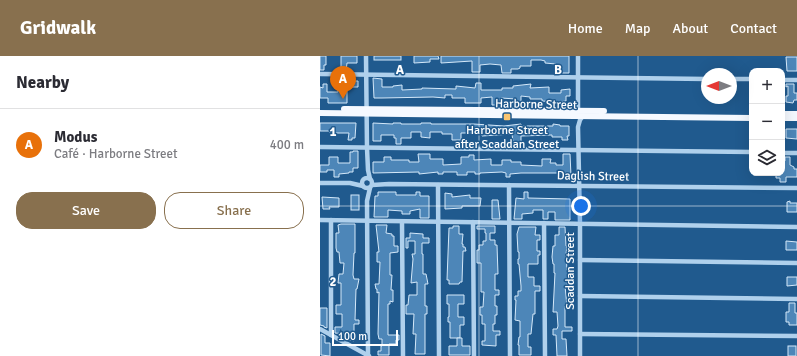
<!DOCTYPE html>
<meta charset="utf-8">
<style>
:root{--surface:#fff;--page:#f7f7f7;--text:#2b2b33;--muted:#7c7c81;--line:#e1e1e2;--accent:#88704e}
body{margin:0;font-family:Signika,sans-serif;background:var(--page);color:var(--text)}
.controls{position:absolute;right:12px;top:12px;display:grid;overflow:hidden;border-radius:8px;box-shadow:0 4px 16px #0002}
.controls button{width:36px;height:36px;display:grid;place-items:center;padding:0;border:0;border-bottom:1px solid var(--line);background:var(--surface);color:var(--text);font:20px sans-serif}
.compass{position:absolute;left:381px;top:12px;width:36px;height:36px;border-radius:50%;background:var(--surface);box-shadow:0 4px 16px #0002;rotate:270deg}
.scale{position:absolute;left:12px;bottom:10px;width:66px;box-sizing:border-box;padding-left:4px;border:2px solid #fff;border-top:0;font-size:11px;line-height:14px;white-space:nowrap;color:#fff;-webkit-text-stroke:3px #205a8e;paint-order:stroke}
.you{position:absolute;left:261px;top:150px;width:14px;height:14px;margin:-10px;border:3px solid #fff;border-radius:50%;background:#1a73e8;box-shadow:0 0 0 6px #1a73e833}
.badge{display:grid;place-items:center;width:26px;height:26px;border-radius:50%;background:var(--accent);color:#fff;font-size:13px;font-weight:700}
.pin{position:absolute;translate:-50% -33px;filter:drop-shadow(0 1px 2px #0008)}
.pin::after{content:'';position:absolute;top:21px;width:14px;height:12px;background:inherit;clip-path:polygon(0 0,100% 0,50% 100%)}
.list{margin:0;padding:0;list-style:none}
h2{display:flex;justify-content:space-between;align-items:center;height:52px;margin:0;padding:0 16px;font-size:17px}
h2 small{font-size:13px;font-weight:400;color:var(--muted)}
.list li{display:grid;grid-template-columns:26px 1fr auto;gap:12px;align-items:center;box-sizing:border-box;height:72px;padding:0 16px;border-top:1px solid var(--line)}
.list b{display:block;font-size:15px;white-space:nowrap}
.list p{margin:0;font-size:13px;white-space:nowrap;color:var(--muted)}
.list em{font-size:13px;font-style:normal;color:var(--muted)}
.actions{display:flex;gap:8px;padding:12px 16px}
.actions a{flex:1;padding:9px 0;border:1px solid var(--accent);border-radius:16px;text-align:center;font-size:14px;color:var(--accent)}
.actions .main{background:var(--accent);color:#fff}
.icon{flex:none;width:22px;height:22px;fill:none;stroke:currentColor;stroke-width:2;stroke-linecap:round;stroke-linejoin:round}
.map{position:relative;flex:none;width:477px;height:300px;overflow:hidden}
header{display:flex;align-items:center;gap:24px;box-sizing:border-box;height:56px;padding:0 20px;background:var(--accent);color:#fff}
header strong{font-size:19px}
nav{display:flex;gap:22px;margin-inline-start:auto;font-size:14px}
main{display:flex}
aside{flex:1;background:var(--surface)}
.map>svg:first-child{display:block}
.building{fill:#4d86b8;stroke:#d4e8f9}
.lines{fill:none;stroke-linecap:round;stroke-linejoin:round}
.minor{stroke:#afd0ec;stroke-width:4.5}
.major{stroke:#f5f9ff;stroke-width:6}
.grid{fill:none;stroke:#fff;stroke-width:1;stroke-opacity:0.55}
.poi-dot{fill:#fac570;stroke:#205a8e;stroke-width:1.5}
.labels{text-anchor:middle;stroke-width:3;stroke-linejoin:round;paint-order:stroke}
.street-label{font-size:12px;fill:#fff;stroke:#205a8e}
.poi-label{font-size:12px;fill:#fff;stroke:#205a8e}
.grid-label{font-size:13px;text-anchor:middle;font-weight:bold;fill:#fff;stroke:#205a8e;stroke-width:3;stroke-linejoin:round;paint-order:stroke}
</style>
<header>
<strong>Gridwalk</strong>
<nav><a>Home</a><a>Map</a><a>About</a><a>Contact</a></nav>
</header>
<main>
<aside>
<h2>Nearby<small></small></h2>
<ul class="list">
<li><span class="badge" style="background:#e8710a">A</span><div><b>Modus</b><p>Café · Harborne Street</p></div><em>400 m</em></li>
</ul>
<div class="actions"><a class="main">Save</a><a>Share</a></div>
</aside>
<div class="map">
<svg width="477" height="300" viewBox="0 0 477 300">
<rect width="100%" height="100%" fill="#205a8e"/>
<g class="building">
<path d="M0 0H6V9H4V14H0Z"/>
<path d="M21 0H37V7H27L26 15H21Z"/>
<rect x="54" y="0" width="27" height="4"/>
<path d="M94 0H118L119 3H110V6L94 7Z"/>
<path d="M121 0H249V17H236V8L225 7V5L221 4H211V10H200V12L198 13H191V17H182L181 9 170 8 160 9V16H152V5L121 7Z"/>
<path d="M466 1H477V15H467Z"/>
<path d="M17 22H34V25H38V31H27V47H8V42H0V31L3 32V28H7V36H18Z"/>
<path d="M53 22 62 23V31H73V30L82 29V34L102 33V32L136 33V30L155 32 156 27H161V34H182V32H193V30L211 28 210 32 229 31V37H241V34L250 33V40H246V45L240 46 222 45V43H210V41L201 40V49H196V43L181 42V44H178V49H172V41L161 42V47H145V42H132V39H125V42L113 41 62 42H54Z"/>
<path d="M466 28H474V37H477V44H474L473 47 466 46V40H468V30L466 31Z"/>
<path d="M0 67H36L35 82H32V84H28L29 77H10V75H0Z"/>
<path d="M53 67 73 68V67H81V68H101V67H111V68H154L184 70 201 68V70H233V68L240 69V70H249V80H247L248 84H242V81H232V79L201 80V90H196V86H193L192 78 162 80V77H141V84H132V78H122V76H110V82L101 81V76H91V82H81V88H76V82H74V79H61V85H53Z"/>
<path d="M466 73H477V83L466 82Z"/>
<path d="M33 95H38V112H33V116H29V117L19 118V121H14V114H7V116H0V109H9V101H18V107H30V96H33Z"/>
<path d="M98 98H110V103H123V109L141 108V101H149V99H154V104L171 103V109H182V104H191V106H201V109L222 110V103H231L230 107H236V109H243V98H250L251 120H246V117H201L190 118V121H186V117L182 116 160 117V118H155V116H147V119H137V116H123V118H118V116L99 118V116L53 117V106H64V101H71V104H89V106H99Z"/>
<path d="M465 101H470V109L474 111V113H477V121H466V126H460V122H456V117H462V105H465Z"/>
<path d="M58 136H76V139H96V136H100V140H109V162H100V153L90 155V158H82V155L68 154V161H54L55 140H58Z"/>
<path d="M204 136H208V142L250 143V164H235V156H228V163H223V154H213V157L202 158V163H194L196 142 204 143Z"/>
<path d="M125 137 132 138V141L150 139V142H161L160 150H142V152L125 153Z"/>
<rect x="31" y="139" width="8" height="15"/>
<path d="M2 141 19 142V151H9L10 153H3Z"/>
<path d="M172 144H178L180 163H172Z"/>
<path d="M470 145V147H477V156H467V146Z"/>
<path d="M21 168H35V197H34L33 219 34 223H39L37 233H36L35 264H39V268H34V285L27 283 25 278 15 277V271H22V258H16V249H21V227H18L19 218H23L24 207H20L19 196H17L16 192V177H19L18 169Z"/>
<path d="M56 169H67L66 177 72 178V180H74V190H78V196L70 197V219H72L71 234H73V246L70 245V248H68V279H79V284H76V288H69V299H58V295H61V290H62V283H59L58 278 59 236 57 237V233H56L55 228H59L60 206H57V196H59Z"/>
<path d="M133 170H139V178H143L142 188H143V191H145L146 195H143L142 226H140L139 228H129V224H127L129 172H133Z"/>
<path d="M157 170H175V177H170V184H175V189H177L178 218H175V234H179V239H175V250H177V259H175V268H173V275H180V279H176V290L162 289V285H165V268H162V259H160V251H163L164 236H161V207H157V194H159V189H163V185H166V177H165V173H157Z"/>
<path d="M199 171H216L215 179H220V184H217V195H220V199H218V208H208V221H214V230H220V235H215V258H213L211 278H208V291H211V299H199V289H198L199 281H200V265L195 264 196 244H195V240H198V235H201V230L199 208H198V203H199V196H198L197 178Z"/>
<path d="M239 171H245L246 190H247L246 198 247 214H251V219H248L247 230H245L247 250H245V271H252V275H242V283H246L247 300H237L236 279H233V273H237L238 270 237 256H233L235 217H234V208H233L232 201 233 190H235V179H239Z"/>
<path d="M90 177 103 178V182H109V187H102V198H103V218H106L108 228H105V250H107V258H105V298H95L96 278H93L94 258H86V249H88L89 239H97V226L91 227 93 203 92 198H95V185H88V192H86V182H90Z"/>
<path d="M466 185 477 186V194H466Z"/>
<path d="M467 221H477V229L467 230Z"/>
<path d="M127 239H144V248H138V261H144V269H140V282H130V266H128V261H129V248H127Z"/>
<path d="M469 247H475V257H477V269H469V266H466V256H469Z"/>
<path d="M0 252H7V272L4 271V270L0 269Z"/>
<path d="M1 278 5 280V287H10V300L1 299Z"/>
<path d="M137 282H142V290H150V299H129V290H137Z"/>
<rect x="468" y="290" width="8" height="10"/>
</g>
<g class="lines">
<g class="minor">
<path d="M46 0 47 92 48 114 50 123"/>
<path d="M258 0V55"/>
<path d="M0 18 387 23"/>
<path d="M411 23H432"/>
<path d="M462 24H477"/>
<path d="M0 91 432 96"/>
<path d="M462 97H477"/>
<circle cx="47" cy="127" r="5"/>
<path d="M0 127H30L43 130"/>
<path d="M52 129 69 128 477 132"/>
<path d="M118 129 119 300"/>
<path d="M189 129 190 300"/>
<path d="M0 164 477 171"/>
<path d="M11 164V279"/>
<path d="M82 166 83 300"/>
<path d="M153 166 154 300"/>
<path d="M224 167 225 300"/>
<path d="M260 204 477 207"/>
<path d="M260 240 477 243"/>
<path d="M0 273 49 300"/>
<path d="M260 278 477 280"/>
<path d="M48 300 47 145 50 132"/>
<path d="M260 300V167L258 71 260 64 263 60"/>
</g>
<g class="major">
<path d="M24 53 284 55"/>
<path d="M0 57 432 62"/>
<path d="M462 58H477"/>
<path d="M462 62H477"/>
</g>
</g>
<path class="grid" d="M159 0V300M318 0V300M0 150H477"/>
<rect class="poi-dot" x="183" y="57" width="8" height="8" rx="2"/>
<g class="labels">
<g class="street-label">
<text transform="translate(216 48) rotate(1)" y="4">Harborne Street</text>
<text transform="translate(273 120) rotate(1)" y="4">Daglish Street</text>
<text transform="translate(250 215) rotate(-90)" y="4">Scaddan Street</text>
</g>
<g class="poi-label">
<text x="187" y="78">Harborne Street<tspan x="187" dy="14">after Scaddan Street</tspan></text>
</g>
</g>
<g class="grid-label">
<text x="80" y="18">A</text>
<text x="238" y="18">B</text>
<text x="13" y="80">1</text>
<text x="13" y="230">2</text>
</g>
</svg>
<div class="controls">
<button>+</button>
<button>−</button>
<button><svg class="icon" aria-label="layers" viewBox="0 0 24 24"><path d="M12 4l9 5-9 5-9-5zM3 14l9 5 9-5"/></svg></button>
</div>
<svg class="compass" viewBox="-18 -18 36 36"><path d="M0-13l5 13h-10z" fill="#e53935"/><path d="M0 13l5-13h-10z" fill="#7c7c81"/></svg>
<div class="scale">100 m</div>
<div class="you"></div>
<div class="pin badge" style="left:23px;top:43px;background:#e8710a">A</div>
</div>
</main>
